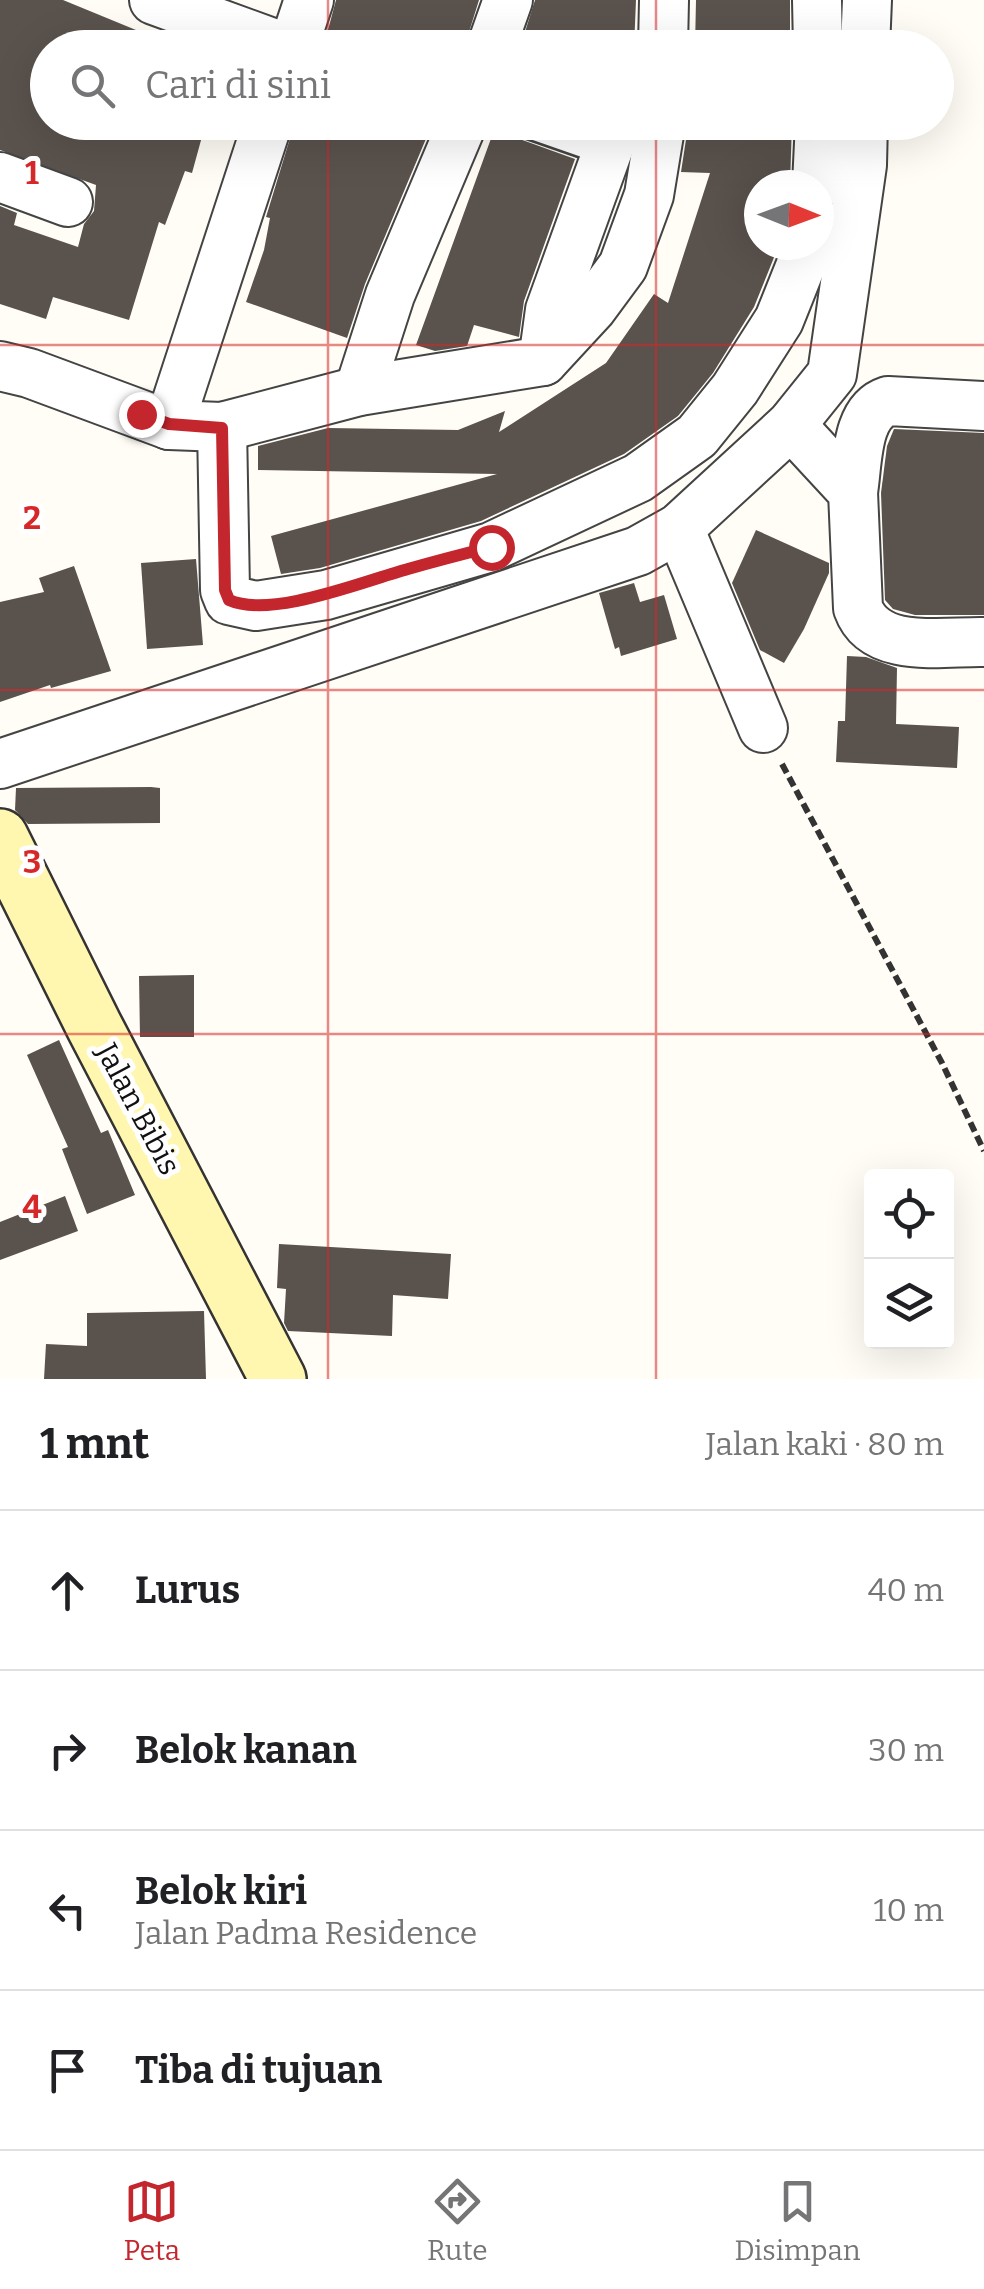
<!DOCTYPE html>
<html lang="id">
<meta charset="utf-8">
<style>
:root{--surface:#fff;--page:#f6f6f6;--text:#202124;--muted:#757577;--line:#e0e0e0;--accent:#c4262e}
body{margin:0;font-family:Bitter,serif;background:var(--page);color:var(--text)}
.controls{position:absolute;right:30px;bottom:30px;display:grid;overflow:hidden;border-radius:10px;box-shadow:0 10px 40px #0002}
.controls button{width:90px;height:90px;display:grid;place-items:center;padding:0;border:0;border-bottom:2px solid var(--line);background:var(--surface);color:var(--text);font:50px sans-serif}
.compass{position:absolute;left:744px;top:170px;width:90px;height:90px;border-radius:50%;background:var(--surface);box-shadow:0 10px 40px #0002;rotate:91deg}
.stop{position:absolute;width:30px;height:30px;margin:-22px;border:8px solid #c4262e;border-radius:50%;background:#fff}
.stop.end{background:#c4262e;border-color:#fff;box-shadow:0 2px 10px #0008}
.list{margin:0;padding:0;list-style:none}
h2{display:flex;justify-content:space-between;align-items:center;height:130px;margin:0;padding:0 40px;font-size:42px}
h2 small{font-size:32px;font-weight:400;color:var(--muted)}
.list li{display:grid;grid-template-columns:65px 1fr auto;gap:30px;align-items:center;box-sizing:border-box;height:160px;padding:0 40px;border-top:2px solid var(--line)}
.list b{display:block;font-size:38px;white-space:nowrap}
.list p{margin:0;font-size:32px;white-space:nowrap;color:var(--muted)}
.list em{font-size:32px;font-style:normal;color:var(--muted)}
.icon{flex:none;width:55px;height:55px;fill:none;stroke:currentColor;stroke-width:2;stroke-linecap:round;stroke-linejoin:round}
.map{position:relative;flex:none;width:984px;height:1379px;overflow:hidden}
.search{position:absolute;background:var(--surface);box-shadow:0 10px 40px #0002;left:30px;right:30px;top:30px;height:110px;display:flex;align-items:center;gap:25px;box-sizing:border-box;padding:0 35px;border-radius:55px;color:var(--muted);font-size:38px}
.sheet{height:770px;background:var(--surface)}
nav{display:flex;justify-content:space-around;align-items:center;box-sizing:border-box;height:140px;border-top:2px solid var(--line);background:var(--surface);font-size:28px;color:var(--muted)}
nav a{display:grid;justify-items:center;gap:5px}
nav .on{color:var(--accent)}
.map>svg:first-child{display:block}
.building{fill:#5a524d}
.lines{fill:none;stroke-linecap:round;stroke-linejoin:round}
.lane-casing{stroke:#444;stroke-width:30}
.street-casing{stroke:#444;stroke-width:52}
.secondary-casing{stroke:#333;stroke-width:60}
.path{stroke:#333;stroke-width:6;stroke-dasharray:10 5;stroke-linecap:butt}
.lane{stroke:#fff;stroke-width:25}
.street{stroke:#fff;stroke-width:48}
.secondary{stroke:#fff6b0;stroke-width:55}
.route{stroke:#c4262e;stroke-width:12}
.grid{fill:none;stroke:#d62828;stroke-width:2.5;stroke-opacity:0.55}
.labels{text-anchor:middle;stroke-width:10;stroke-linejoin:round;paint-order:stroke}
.street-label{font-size:30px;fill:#111;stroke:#fff}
.grid-label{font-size:32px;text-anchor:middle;font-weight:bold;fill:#d62828;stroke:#fff;stroke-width:10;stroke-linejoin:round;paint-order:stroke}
</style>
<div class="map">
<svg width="984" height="1379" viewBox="0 0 984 1379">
<rect width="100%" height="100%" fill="#fffdf5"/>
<g class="building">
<path d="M0 0H63L170 44 169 48H48V122H206L192 173 185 171 165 225 159 222 129 320 53 297 46 319 0 304V206L17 213 14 225 78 247 84 224 94 211 96 185 0 150Z"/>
<path d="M336 0H479L464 48H379L328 30Z"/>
<path d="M535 0H636L634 48H520Z"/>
<path d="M696 0H790V48H695Z"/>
<path d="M295 122H362L396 135 401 122H433L365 284 347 338 246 302 264 250 270 218 266 217Z"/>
<path d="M497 122H503L506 132 514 137 575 159 524 301 519 337 474 325 467 346 435 351 416 345Z"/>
<path d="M755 122H792L790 185H759V245H779L754 307 713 373 678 416 624 454 481 521 320 568 281 574 271 536 497 474 258 470V446L328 428 458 430 505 411 499 432 606 363 654 294 668 303 710 173 681 172 687 133H711V123Z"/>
<path d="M894 429 984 433V615H915L893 609 885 600 881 493 887 446Z"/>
<path d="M756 530 829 563V573L804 629 784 663 760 650 732 583Z"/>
<path d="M196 559 203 645 147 649 141 563Z"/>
<path d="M74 566 111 671 51 688 50 685 0 702V602L44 592 39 578Z"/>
<path d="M634 583 640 602 664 595 677 639 621 656 619 647 615 649 599 593Z"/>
<path d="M847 656 866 657 897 668 896 724 959 727 957 768 836 762 838 721H845Z"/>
<path d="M151 787 160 788V823L28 824 15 810 16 788Z"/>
<path d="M194 975V1037H140L139 976Z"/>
<path d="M59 1040 101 1133 108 1130 135 1195 87 1214 62 1149 68 1147 27 1055Z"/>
<path d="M65 1196 78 1231 0 1260V1222Z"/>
<path d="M279 1244 451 1254 448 1299 393 1295 392 1336 288 1331 284 1323 286 1289 277 1288Z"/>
<path d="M204 1311 206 1379H44L46 1344 87 1346V1313Z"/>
</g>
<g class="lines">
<defs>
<path id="lane" d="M519 122 608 153"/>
<g id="street">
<path d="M154 0 286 48"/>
<path d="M817 0 818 48"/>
<path d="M293 48 309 0"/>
<path d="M491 48 508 0"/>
<path d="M663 48 664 0"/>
<path d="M865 48 867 0"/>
<path d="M0 177 68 202"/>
<path d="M817 185 820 122"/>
<path d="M543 361 550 310 618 122"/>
<path d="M0 366 29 373 169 425 222 427 359 391 543 361 592 308 623 266 649 195 661 122"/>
<path d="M359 391 390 295 463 122"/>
<path d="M169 425 268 122"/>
<path d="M791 425 853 492 858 608C875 655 944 641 984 642"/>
<path d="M222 427 225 590 229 600 256 606 326 595 491 547 638 478 697 436 735 389 779 320 809 245"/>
<path d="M853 492C858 463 855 412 888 401L984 406"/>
<path d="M679 528 763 728"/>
<path d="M0 764 638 551 679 528 791 425 832 374 862 165 863 122"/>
</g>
<path id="secondary" d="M0 837 94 1026 278 1379"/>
</defs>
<use href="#lane" class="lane-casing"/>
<use href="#street" class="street-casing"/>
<use href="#secondary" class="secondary-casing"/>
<path class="path" d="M782 764 942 1063 984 1151"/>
<use href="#lane" class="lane"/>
<use href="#street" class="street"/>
<use href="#secondary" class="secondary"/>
</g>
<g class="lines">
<path class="route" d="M141 414 169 424 222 428 225 590 229 600C271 619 364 581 408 569 436 561 463 554 491 547"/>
</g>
<path class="grid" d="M328 0V48M656 0V48M328 122V1379M656 122V1379M0 345H984M0 690H984M0 1034H984"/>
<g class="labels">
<g class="street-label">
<text transform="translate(138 1109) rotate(62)" y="10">Jalan Bibis</text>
</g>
</g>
<g class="grid-label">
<text x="32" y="184">1</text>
<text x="32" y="529">2</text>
<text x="32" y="873">3</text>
<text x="32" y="1218">4</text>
</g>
</svg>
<div class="controls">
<button><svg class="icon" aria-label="locate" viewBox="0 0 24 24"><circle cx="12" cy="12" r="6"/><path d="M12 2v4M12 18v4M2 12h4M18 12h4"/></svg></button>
<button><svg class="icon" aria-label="layers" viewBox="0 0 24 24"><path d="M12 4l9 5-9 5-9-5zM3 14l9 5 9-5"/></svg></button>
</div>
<svg class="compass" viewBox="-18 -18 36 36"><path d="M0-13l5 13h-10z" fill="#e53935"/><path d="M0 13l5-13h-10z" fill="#757577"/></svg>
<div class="stop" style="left:491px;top:547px"></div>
<div class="stop end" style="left:141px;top:414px"></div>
<div class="search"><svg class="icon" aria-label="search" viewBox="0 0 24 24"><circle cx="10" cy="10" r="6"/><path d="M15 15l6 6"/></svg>Cari di sini</div>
</div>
<section class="sheet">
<h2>1 mnt<small>Jalan kaki · 80 m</small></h2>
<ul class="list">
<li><svg class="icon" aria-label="ahead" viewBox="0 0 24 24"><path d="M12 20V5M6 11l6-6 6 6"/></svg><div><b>Lurus</b></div><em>40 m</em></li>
<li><svg class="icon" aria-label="right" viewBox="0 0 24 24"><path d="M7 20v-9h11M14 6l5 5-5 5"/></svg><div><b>Belok kanan</b></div><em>30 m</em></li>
<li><svg class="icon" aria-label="left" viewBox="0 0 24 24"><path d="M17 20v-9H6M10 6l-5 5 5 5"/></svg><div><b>Belok kiri</b><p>Jalan Padma Residence</p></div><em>10 m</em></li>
<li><svg class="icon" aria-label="arrive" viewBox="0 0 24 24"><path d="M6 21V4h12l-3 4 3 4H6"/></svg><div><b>Tiba di tujuan</b></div></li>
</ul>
</section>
<nav>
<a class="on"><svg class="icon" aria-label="map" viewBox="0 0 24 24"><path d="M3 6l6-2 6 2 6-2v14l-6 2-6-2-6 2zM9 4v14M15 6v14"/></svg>Peta</a>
<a><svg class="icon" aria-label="directions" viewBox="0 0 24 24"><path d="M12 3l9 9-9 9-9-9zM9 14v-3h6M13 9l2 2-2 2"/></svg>Rute</a>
<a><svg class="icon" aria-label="saved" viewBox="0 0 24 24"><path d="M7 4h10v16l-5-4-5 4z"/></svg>Disimpan</a>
</nav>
